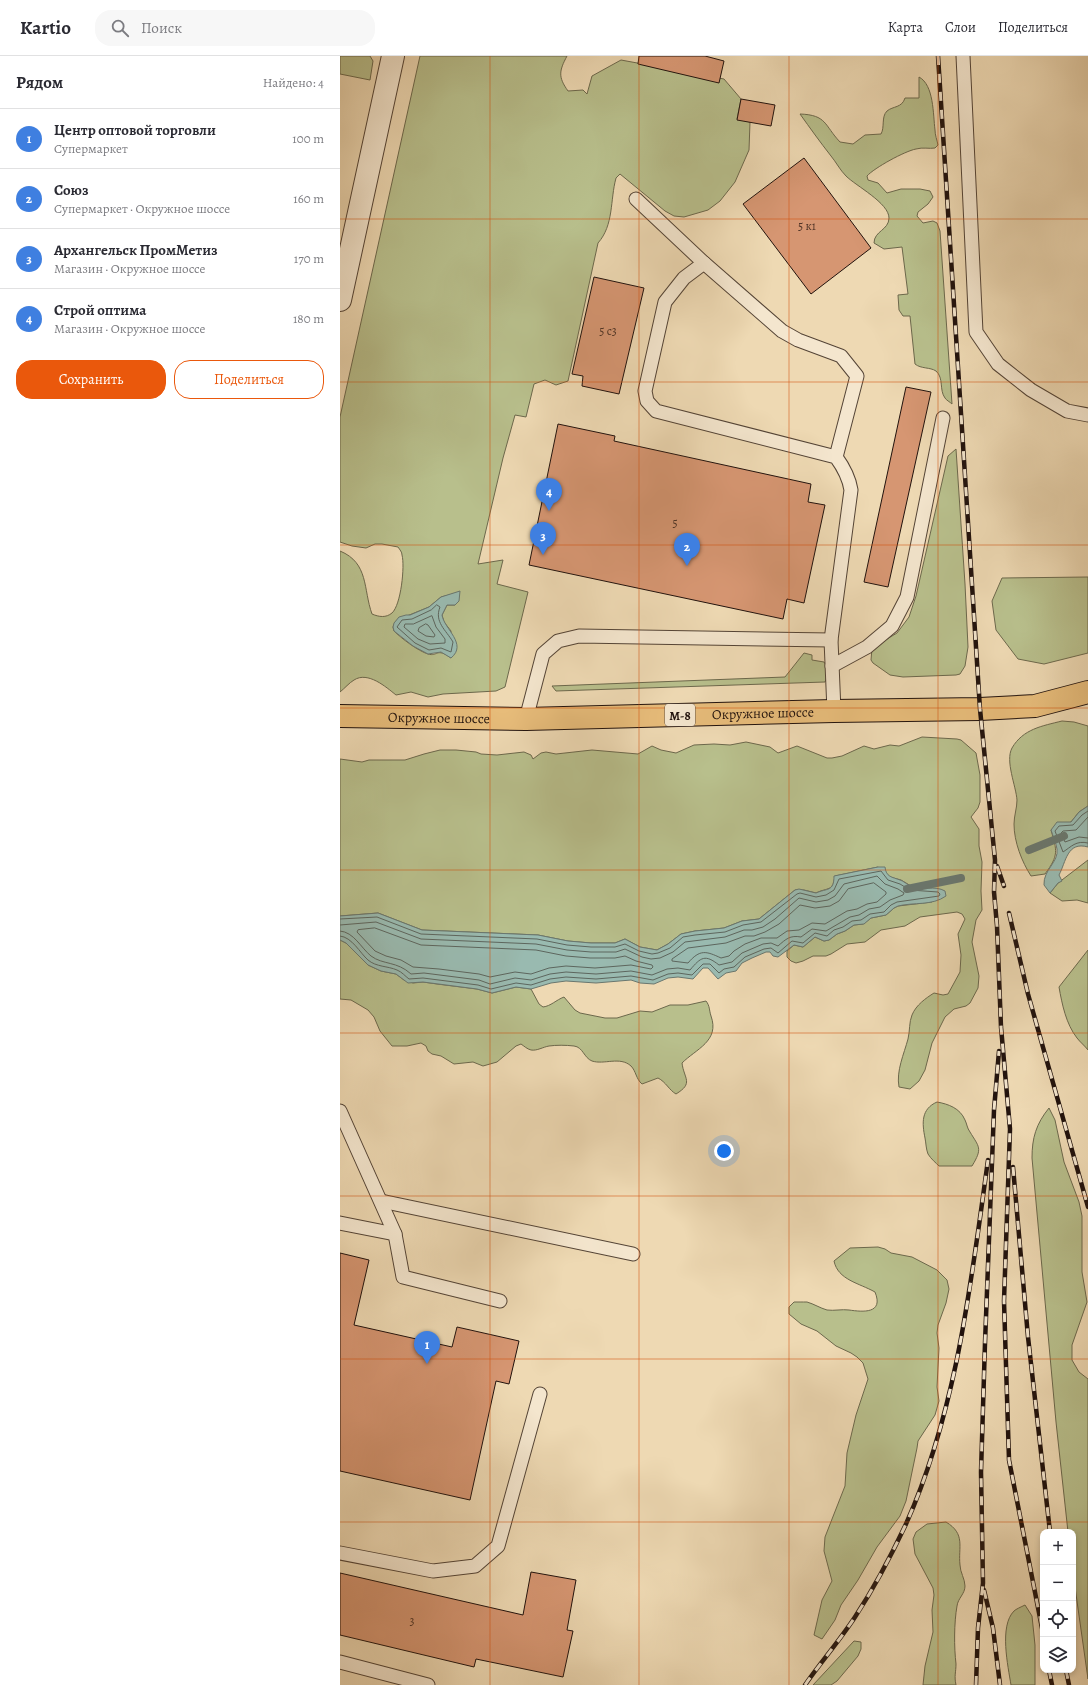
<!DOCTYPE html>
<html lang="ru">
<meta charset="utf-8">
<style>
:root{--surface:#fff;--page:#f7f7f7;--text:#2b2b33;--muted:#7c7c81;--line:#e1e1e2;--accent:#ea580c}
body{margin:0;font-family:Alegreya,serif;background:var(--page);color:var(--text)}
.controls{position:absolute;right:12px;bottom:12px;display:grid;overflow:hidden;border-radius:8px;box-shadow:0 2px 6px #0003}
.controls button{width:36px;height:36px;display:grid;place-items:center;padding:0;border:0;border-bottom:1px solid var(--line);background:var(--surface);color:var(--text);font:20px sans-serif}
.you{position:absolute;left:384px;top:1095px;width:14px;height:14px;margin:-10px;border:3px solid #fff;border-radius:50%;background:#1a73e8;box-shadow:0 0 0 6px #1a73e833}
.badge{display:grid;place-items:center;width:26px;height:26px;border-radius:50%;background:var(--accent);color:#fff;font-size:13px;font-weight:700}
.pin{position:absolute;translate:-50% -33px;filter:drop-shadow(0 1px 2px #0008)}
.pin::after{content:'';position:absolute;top:21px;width:14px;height:12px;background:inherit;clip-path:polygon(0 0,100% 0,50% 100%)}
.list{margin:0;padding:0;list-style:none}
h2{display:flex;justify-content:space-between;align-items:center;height:52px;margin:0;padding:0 16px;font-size:17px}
h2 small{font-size:13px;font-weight:400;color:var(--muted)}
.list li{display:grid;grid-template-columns:26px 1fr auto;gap:12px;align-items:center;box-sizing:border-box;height:60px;padding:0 16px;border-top:1px solid var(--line)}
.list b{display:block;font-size:15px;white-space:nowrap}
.list p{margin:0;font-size:13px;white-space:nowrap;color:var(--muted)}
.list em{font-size:13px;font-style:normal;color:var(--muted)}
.actions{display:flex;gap:8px;padding:12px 16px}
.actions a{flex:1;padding:9px 0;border:1px solid var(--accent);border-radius:16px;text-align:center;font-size:14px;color:var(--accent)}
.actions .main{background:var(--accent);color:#fff}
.icon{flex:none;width:22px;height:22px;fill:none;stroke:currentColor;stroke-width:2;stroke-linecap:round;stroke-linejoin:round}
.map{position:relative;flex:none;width:748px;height:1629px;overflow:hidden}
header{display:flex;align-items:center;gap:24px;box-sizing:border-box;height:56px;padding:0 20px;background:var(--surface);border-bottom:1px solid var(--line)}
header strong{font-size:19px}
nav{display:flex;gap:22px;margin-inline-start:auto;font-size:14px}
.search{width:280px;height:36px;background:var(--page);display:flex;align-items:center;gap:10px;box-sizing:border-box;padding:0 14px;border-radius:16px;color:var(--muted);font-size:15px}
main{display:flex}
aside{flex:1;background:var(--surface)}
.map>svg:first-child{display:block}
.green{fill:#b8bf8c;stroke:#6c684c;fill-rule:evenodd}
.water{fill:#99bab0;stroke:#69776f}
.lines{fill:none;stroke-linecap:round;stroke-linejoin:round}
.shore{stroke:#5d665e;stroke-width:1}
.stream{stroke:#69776f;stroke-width:8}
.building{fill:#d69672;stroke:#21120d}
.service-casing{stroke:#544436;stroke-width:15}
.minor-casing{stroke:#544436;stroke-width:24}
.primary-casing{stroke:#21120d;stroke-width:24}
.service{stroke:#f4e6ce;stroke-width:13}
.minor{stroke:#f4e6ce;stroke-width:22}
.primary{stroke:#e7bc7a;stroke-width:22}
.rail-casing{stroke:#21120d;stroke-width:4.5}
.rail{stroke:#f4e6ce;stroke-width:3;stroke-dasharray:9;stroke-linecap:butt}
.grid{fill:none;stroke:#d4520c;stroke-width:1;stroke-opacity:0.55}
.labels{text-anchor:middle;stroke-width:3;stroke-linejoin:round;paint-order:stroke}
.number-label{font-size:12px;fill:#4e3326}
.shield{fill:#f4e6ce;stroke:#605247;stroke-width:1}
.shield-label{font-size:13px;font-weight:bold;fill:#21120d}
.street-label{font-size:14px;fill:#21120d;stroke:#f4e6ce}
</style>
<header>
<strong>Kartio</strong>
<div class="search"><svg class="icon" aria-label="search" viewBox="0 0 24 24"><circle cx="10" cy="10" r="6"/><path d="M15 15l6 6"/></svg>Поиск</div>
<nav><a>Карта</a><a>Слои</a><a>Поделиться</a></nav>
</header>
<main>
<aside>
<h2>Рядом<small>Найдено: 4</small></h2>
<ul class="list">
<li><span class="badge" style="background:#3f7fe0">1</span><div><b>Центр оптовой торговли</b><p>Супермаркет</p></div><em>100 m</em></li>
<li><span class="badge" style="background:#3f7fe0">2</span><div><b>Союз</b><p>Супермаркет · Окружное шоссе</p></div><em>160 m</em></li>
<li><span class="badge" style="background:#3f7fe0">3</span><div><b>Архангельск ПромМетиз</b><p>Магазин · Окружное шоссе</p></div><em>170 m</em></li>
<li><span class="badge" style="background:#3f7fe0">4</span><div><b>Строй оптима</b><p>Магазин · Окружное шоссе</p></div><em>180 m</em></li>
</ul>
<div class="actions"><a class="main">Сохранить</a><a>Поделиться</a></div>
</aside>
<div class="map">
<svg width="748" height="1629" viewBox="0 0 748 1629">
<rect width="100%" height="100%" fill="#eed9b3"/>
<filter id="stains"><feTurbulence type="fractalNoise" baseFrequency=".005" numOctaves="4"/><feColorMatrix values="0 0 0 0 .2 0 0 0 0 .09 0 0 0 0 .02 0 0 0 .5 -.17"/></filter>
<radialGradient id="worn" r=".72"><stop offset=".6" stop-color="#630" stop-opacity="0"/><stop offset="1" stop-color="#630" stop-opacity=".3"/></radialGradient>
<g class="green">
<path d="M0 0H30L33 5 30 24 0 18Z"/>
<path d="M80 0H227C219 15 218 21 228 35L243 34 247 38 252 20 281 4 384 23 401 43 397 63 410 66 409 94 395 126 380 145 368 154 344 161 334 160 325 155 280 118 276 122C270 144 274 169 258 187L228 325 216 329 205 324 194 328 186 361 175 359 163 402 138 508 163 504 157 528 188 536 165 631 156 635 103 638 88 641 71 636 56 639C46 631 28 615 14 624 9 627 5 632 0 636V495C29 507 23 533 32 558 39 561 46 562 52 557 61 549 65 510 62 499 62 496 60 494 58 491L42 488H35L26 492 12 490 0 486V361ZM117 537 115 549H107L102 559 104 566 111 575V602C96 591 98 601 88 598 78 595 61 582 54 575L53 571 57 564 89 551 101 541Z"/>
<path d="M579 21C594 29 593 58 595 74 595 79 597 84 598 89L595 92C589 93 583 91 576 93 565 95 534 112 527 120L528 124 538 127 547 137 561 133H580L590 135 593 141 588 148 578 156 577 160 583 167 593 165 597 167 600 175 612 348C610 346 606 344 605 342 599 334 604 322 596 315 590 311 581 313 575 308L570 260H563L559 254 558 239 568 238 562 191 544 193 534 187C534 175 549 174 549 162 549 147 516 130 506 120 500 114 496 106 491 100 480 86 470 72 460 58 487 59 484 69 500 86L513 88 525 79 541 78C545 71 541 61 547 55 553 50 562 52 565 42H579Z"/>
<path d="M616 393 625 528 628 591 625 610 620 618 616 619 563 621 550 619 533 607 531 604 532 592 557 577 569 561 576 540 608 400Z"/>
<path d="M748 521V597L704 608 678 603 656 574 652 545 662 522Z"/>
<path d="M464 597 472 599V604L484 606C489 613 488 618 485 626L216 635 212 630 445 621Z"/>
<path d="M722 665 734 666 748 670V750L739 756 731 766 711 774C717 795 719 799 705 818L691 820C682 806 674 786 674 768 674 760 677 752 677 744 676 730 665 705 672 692 683 673 702 670 722 665Z"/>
<path d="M582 681 617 683 621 684 636 697 640 719V746L638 752 631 761 639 773V790L642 806 641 835 642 854 636 864 632 886 639 920 638 932 630 947 626 950 614 953 605 961 592 987 585 1014 579 1025 570 1033 559 1031C556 1015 564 998 568 983 570 975 569 966 572 959 576 949 586 942 594 937L603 939 608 938 620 916 621 899 618 878 625 863 622 858 617 856 580 861 565 870 541 874 525 886 507 888 491 898 486 900H473L463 905 456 907 451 905 447 901V895L454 889 463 891 475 881 484 885 489 884 497 878 505 875 514 869 523 868 531 862 546 859 554 852 558 850 592 846 589 831 571 830 561 824 550 821 538 811 495 820C493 836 488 831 476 837L464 834H455L419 863 402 865 384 872 355 875 341 878 328 888 317 894 300 891 285 883 275 887H251L228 885 198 879 82 874 38 857 0 860V703L22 706 29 704H65L84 698 100 694H116L136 696 141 698 157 699 184 696 191 699 193 703 201 697 206 696 216 698 252 694 298 698 312 690 321 694 336 697 354 689 374 688 390 689 406 686 430 691 438 697 457 690 487 702H492L502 700 524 690 534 693 550 689 559 690Z"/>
<path d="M748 804V847L737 844 722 845 710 837 718 827Z"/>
<path d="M0 884 6 887 28 909 41 915 56 918 64 924 73 927 83 926 97 928 137 933 152 937 176 931 191 933 199 948 203 951C211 950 216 944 224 941L235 954 240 957 265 962H277L300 955 312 956 330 949H348L366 945C370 950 369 954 371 960 380 985 356 993 342 1007 344 1023 354 1027 336 1038 329 1034 326 1026 318 1022L302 1028C296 1023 296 1015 291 1010 280 1000 264 1009 252 1005 244 1002 243 991 234 990 226 989 216 989 209 990 203 991 197 995 191 994 187 993 184 990 181 988L176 990 157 1006 143 1010 133 1006 114 1008 101 1000 92 998 88 995 86 990 81 987 67 990H52L40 975 34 961 28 954 11 944 0 943Z"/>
<path d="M748 894V994C745 990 740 986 737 982 726 968 722 948 719 931Z"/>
<path d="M597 1046C608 1048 620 1052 625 1064 627 1068 627 1072 630 1076 639 1091 643 1092 632 1110H599C596 1107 591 1103 588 1098 586 1093 586 1087 585 1082 582 1067 581 1053 597 1046Z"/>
<path d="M709 1052 715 1064 724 1106 739 1146 742 1160V1216L747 1246 732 1289V1304L739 1316 748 1323V1623L733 1517V1476H728L716 1366 692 1102C692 1082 696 1068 709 1052Z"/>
<path d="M538 1191 545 1193 551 1197 572 1201 597 1214 607 1224 609 1233 606 1247 598 1269 597 1277 599 1292 597 1331 599 1345 595 1359 578 1385 577 1392 566 1445 560 1460 537 1491 518 1524 501 1549 495 1564 482 1583 474 1579 482 1544 492 1525 484 1495 485 1481 505 1430 507 1397 516 1359 528 1323 523 1307 517 1301 511 1297 496 1290 477 1275 461 1268 449 1258V1251L454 1246C458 1246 462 1246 467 1246 474 1248 480 1252 487 1254 494 1255 502 1253 509 1254 523 1256 544 1258 535 1236 519 1227 498 1224 494 1205L510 1192Z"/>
<path d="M606 1466C626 1478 618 1491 620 1509 620 1516 625 1523 625 1530 625 1538 618 1542 617 1550 614 1567 614 1591 616 1608 616 1616 614 1620 616 1629H583L585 1610 593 1576 592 1554 594 1539 593 1532 575 1498 573 1483 576 1476 587 1468Z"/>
<path d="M685 1549 692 1560 695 1589V1629H671C668 1610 659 1570 674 1555 676 1553 681 1551 685 1549Z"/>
<path d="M514 1585 521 1586V1593L518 1600 497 1625 491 1629H473Z"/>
</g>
<g class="water">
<path d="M120 535 119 545 115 549H107L102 559C104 573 128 588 111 602L101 596 88 598 73 590 54 575 53 571 54 567 59 561 66 559H70L89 551 101 541Z"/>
<path d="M748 750V791C727 785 726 806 719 819L722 825 718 827 710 837 704 829C703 814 719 806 717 793 716 787 713 780 711 774L717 766H731L739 756Z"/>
<path d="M538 811H545C546 821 552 821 560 824 564 825 567 829 571 830 582 835 595 829 605 835L606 840C592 850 574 846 558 850L554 852 546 859 531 862 524 868 514 869 505 875 497 878 489 884 484 885 475 881 463 891 454 889 438 901 433 900 430 896H426L412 902 402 907 396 915 386 917 378 923 368 912H363L353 923 338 921 328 922 314 928 300 927 291 924 256 927 226 925 211 927 191 933 176 931 152 937 137 933 83 926 68 927 56 918 41 915 28 909 6 887 0 884V860L38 857 82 874 198 879 228 885 251 887H275L285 883 300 891 317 894 328 888 341 878 355 875 384 872 402 865 419 863 455 834 459 833 476 837C487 832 494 836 494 820Z"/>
</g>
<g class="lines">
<g class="shore">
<path d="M97 549 100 551C94 566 106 574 113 586L111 596 101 592 89 594 75 587 57 571 62 564 72 563 91 554Z"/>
<path d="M92 560 96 571 105 583V587L90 588 78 583 64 571 65 568H73Z"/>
<path d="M86 568 88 569 95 579 94 581 86 580 78 575 79 572Z"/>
<path d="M748 755 742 759 733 769 719 770 715 775 723 796C731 791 736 784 748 787"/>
<path d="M748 761 736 774 723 775 721 777 725 786 739 781 748 782"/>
<path d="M534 827 546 836V838L537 846 527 848 517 853 507 855 485 868 472 867 459 874 447 875 437 882H421L405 888 394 895 389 900 381 902C366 895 360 893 348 907L332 905V903L348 892 386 887 405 880H414L425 876 439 868 460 849 475 852 490 850 499 845 508 833Z"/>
<path d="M0 863 37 861 81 878 197 883 227 889 251 891H275L285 888 299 895 312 898 318 897 330 892 343 881 355 879 385 876 403 869 421 866 457 838 460 837 476 841 486 839 494 834 499 823 541 815 548 824 560 828 570 834 598 836 600 838 599 840 557 846 551 849 544 856 530 858 521 864 512 865 503 871 494 874 487 880 475 877 463 887 452 885 438 897 431 892 424 893 405 901 394 911 384 913 379 917 370 908H363L352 919 338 917 328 918 313 924 291 920 256 923 226 921 210 923 191 929 176 927 151 933 138 929 83 922 69 923C65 920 62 916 57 914 48 910 36 911 28 904 20 897 12 881 0 880"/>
<path d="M0 869 36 866 81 883 196 888 227 894 251 896H276L285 893 302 901 311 903 320 902 333 896 345 886 385 881 404 874H412L423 871 435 863 459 842 476 846 488 844 495 840 504 828 537 820 545 828 558 833 564 837 563 839 550 844 540 851 529 853 519 859 510 861 486 875 472 873 461 881C450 879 446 883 438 890L431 887 423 888 402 897 392 906 379 909C365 898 361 901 350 914L338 912 327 913 312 919 291 915 256 918 226 916 210 918 191 924 175 922 150 928 139 924 84 917 71 918C57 905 43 909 31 900 21 892 14 876 0 875"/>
<path d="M35 872 81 889 196 894 226 900 250 902H275L285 900 296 905 312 909 313 911 311 913 291 909 255 912 226 910 209 912 191 918 175 916 150 921 139 918 99 913 73 911 61 904 46 900 35 895 17 876 18 874Z"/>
</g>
<g class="stream">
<path d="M689 794 724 780"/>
<path d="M567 833 621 822"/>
</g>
</g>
<g class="building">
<path d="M299 0H365L384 5 379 27 298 8Z"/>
<path d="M401 43 435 49 431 70 397 64Z"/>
<path d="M464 102 531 192 471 238 403 148Z"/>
<path d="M254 221 304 232 279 338 242 330 243 320 232 318Z"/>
<path d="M566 331 591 336 548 531 524 526Z"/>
<path d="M218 368 275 380 274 385 471 428 468 446 485 449 464 547 447 543 443 563 189 509Z"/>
<path d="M0 1197 29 1204 14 1269 112 1291 117 1271 179 1285 169 1328 156 1325 130 1444 0 1415Z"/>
<path d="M191 1516 236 1524 227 1574 233 1575 223 1621 136 1603 134 1611 0 1579V1517L183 1559Z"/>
</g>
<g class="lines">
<defs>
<g id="service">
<path d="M623 0 636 276 658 308 691 334 727 355 748 359"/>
<path d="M296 143 364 207 442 275 458 284 501 300 517 320 496 401"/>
<path d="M364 207 344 222 325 246 305 335 307 345 316 355 496 401C504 412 509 421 511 434L491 584 494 655"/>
<path d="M492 610 527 591 552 570 567 541 603 362"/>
<path d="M186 663 203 598 218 585 239 580 491 584"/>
<path d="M0 1055 55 1178 63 1221 160 1245"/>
<path d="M41 1145 293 1198"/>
<path d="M0 1167 55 1178"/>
<path d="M0 1497 93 1515 135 1510 158 1490 200 1338"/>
<path d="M0 1606 88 1629"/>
</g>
<path id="minor" d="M0 244 53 0"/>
<g id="primary">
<path id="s1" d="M0 660 186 663 494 655 640 653 695 650 748 636"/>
</g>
</defs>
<use href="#service" class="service-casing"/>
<use href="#minor" class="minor-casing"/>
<use href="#primary" class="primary-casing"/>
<use href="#service" class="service"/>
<use href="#minor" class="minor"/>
<use href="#primary" class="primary"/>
<defs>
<g id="rail">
<path d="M598 0 640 653 655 804 654 836 657 870 661 971 670 1073 664 1245 669 1404 703 1577"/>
<path d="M657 810 664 830"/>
<path d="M669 857 688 938 748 1151"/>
<path d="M673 1111 688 1281 710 1476"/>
<path d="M644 1534 653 1572 660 1629"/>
<path d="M709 1614 712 1629"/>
<path d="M726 1614 729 1629"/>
<path d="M465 1629C481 1606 500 1584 515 1561 534 1532 551 1500 566 1468 617 1354 631 1226 648 1104"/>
<path d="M636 1629 638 1572 643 1527 641 1416 645 1287 654 1054 659 995"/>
</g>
</defs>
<use href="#rail" class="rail-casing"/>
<use href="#rail" class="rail"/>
</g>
<path class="grid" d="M150 0V1629M299 0V1629M449 0V1629M598 0V1629M0 163H748M0 326H748M0 489H748M0 652H748M0 814H748M0 977H748M0 1140H748M0 1303H748M0 1466H748"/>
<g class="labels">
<g class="number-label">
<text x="467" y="174">5 к1</text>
<text x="268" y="279">5 с3</text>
<text x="335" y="471">5</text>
<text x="72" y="1569">3</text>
</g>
<rect class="shield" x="325" y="648" width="30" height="22" rx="3"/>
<g class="shield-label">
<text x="340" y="664">М-8</text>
</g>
<g class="street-label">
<text dy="5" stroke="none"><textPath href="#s1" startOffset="423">Окружное шоссе</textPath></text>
<text dy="5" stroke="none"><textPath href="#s1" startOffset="99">Окружное шоссе</textPath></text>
</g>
</g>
<rect width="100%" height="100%" filter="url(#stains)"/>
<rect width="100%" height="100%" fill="url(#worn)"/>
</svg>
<div class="controls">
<button>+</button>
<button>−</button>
<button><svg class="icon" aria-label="locate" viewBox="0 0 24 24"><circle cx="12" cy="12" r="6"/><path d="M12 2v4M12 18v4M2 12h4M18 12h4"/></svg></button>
<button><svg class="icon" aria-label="layers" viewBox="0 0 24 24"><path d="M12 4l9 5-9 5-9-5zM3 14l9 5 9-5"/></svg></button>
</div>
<div class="you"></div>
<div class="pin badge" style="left:87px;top:1308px;background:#3f7fe0">1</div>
<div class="pin badge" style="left:347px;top:510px;background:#3f7fe0">2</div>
<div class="pin badge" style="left:203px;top:499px;background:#3f7fe0">3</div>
<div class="pin badge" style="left:209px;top:455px;background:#3f7fe0">4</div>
</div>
</main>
